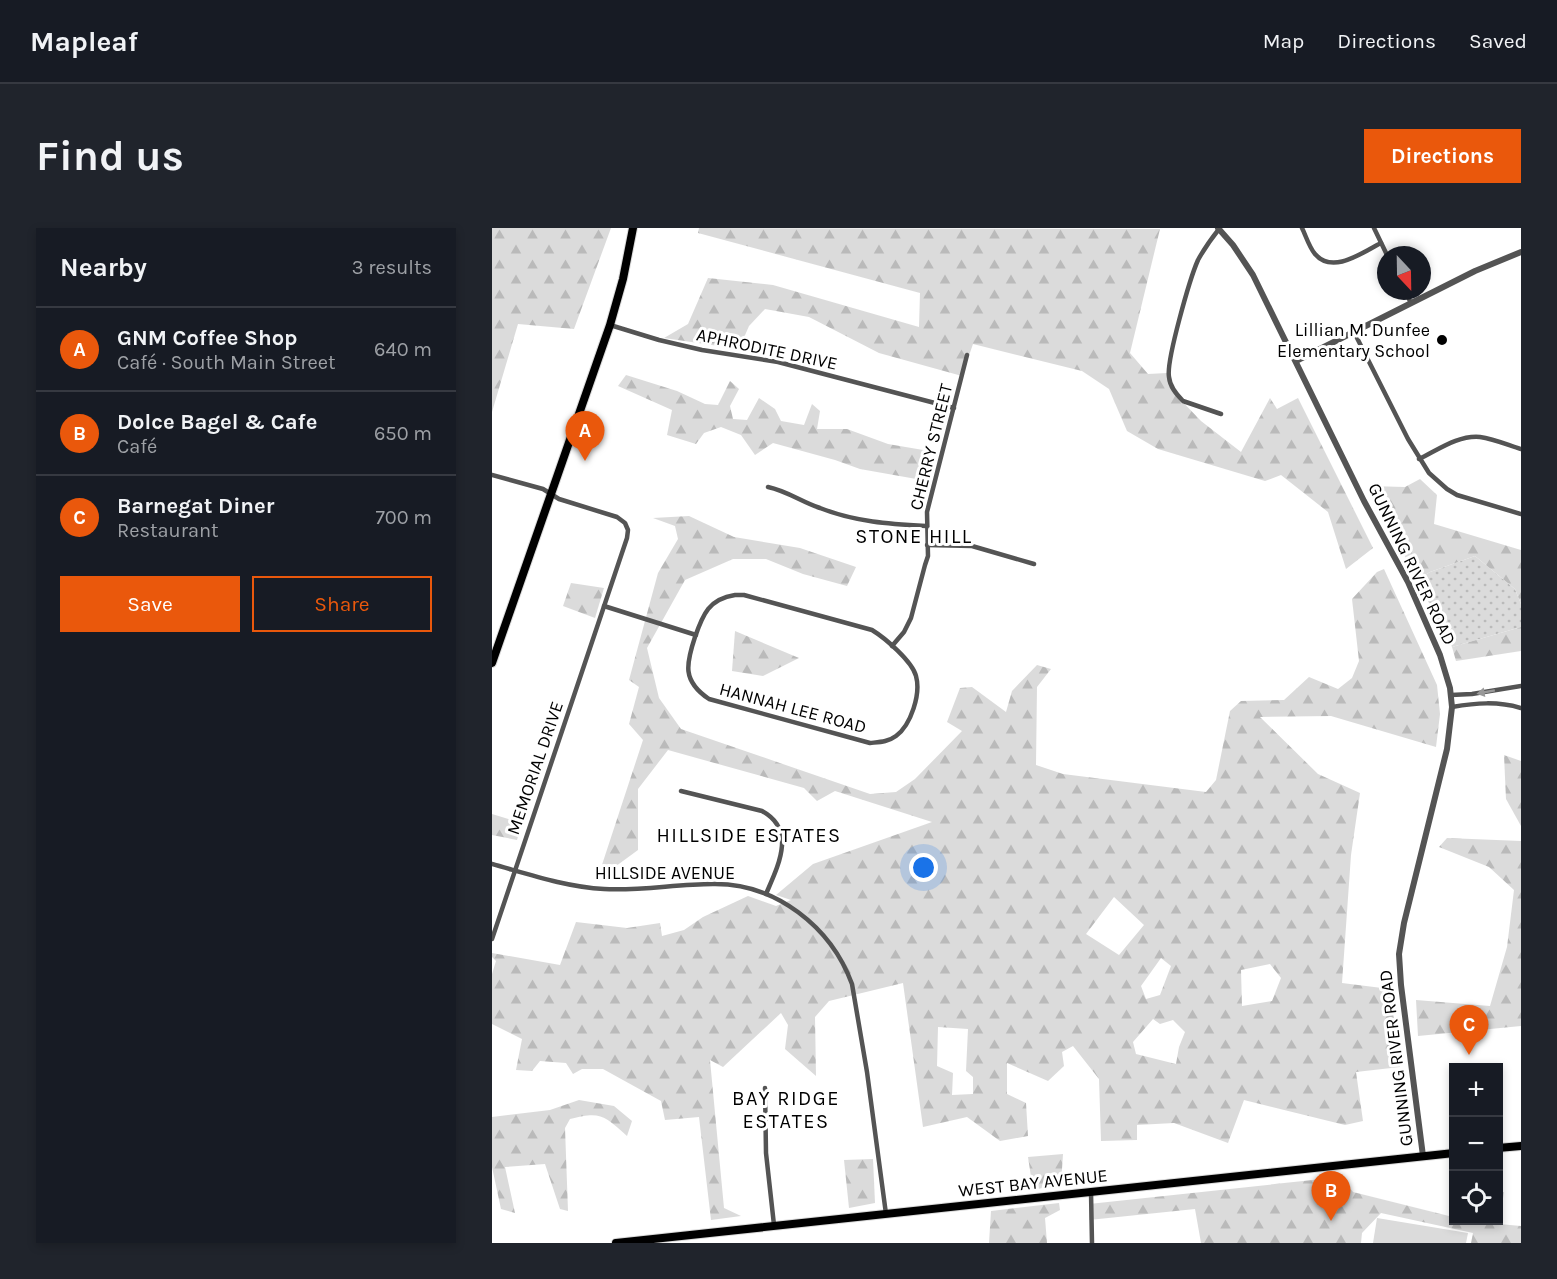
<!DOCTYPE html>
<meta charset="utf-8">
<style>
:root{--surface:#171b24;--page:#20242c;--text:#f1f3f6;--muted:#9ea1a6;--line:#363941;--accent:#ea580c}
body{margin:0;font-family:Karla,sans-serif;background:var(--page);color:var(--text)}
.controls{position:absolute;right:18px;bottom:18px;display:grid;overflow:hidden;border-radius:0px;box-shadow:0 3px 9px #0003}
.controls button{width:54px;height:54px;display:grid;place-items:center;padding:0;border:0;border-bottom:2px solid var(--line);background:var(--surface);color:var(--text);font:30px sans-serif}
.compass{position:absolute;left:885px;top:18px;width:54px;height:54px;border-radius:50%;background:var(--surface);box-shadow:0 3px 9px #0003;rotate:158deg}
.you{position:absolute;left:432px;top:640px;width:21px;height:21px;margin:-15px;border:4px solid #fff;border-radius:50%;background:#1a73e8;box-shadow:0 0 0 9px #1a73e833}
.badge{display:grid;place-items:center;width:39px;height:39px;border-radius:50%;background:var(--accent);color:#fff;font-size:20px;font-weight:700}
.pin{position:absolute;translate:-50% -50px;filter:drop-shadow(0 2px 3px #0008)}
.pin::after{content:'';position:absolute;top:32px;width:21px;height:18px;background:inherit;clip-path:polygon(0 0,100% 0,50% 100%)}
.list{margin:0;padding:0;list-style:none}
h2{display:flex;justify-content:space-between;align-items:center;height:78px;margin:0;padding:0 24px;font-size:26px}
h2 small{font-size:20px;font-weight:400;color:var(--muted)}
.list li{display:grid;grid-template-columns:39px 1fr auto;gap:18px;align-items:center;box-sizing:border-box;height:84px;padding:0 24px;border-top:2px solid var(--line)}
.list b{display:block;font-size:22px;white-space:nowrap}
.list p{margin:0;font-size:20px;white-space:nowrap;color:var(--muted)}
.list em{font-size:20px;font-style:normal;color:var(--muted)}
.actions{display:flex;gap:12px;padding:18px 24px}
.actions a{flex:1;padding:14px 0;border:2px solid var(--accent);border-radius:0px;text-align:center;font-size:21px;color:var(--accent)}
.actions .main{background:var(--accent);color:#fff}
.icon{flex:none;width:33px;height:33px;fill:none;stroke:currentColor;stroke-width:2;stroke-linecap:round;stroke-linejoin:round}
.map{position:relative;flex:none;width:1029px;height:1015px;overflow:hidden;border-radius:0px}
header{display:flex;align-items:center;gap:36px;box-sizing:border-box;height:84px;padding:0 30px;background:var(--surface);border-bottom:2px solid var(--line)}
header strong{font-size:28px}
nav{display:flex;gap:33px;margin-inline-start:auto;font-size:21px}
.intro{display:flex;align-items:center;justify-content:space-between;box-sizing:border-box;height:144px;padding:0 36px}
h1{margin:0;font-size:42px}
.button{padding:15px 27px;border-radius:0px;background:var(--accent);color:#fff;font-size:21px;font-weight:700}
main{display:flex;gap:36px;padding:0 36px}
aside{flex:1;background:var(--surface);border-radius:0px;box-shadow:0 3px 9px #0003}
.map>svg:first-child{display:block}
.grass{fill:url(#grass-dots)}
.forest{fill:url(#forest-firs);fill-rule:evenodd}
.park{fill:#dbdbdb}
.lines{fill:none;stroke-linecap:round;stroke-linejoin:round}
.primary-casing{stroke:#dbdbdb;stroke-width:10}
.trunk-casing{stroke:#dbdbdb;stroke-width:10}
.minor{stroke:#545454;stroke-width:4.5}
.tertiary{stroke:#545454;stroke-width:6}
.primary{stroke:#000;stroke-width:8}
.trunk{stroke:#000;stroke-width:8}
.oneway{fill:#989898}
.poi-dot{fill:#000;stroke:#fff;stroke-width:2}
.labels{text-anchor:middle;stroke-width:6;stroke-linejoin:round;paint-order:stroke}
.poi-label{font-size:18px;fill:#000;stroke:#fff;text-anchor:end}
.street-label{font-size:18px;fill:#000;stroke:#fff}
.neighbourhood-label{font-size:20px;letter-spacing:1.5px;fill:#000;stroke:#fff}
</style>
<header>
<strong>Mapleaf</strong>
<nav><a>Map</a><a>Directions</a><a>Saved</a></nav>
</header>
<div class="intro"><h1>Find us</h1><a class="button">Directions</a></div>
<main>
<aside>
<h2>Nearby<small>3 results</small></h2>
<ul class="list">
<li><span class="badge">A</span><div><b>GNM Coffee Shop</b><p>Café · South Main Street</p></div><em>640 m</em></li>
<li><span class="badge">B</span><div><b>Dolce Bagel &amp; Cafe</b><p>Café</p></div><em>650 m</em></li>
<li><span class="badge">C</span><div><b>Barnegat Diner</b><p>Restaurant</p></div><em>700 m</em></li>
</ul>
<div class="actions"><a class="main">Save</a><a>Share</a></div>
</aside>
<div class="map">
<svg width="1029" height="1015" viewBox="0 0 1029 1015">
<defs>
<pattern id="grass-dots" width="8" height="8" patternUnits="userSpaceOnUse" patternTransform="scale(1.5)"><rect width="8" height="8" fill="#dbdbdb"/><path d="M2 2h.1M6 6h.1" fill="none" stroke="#bababa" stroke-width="1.8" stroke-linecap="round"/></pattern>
<pattern id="forest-firs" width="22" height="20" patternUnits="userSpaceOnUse" patternTransform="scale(1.5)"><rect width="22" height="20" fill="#dbdbdb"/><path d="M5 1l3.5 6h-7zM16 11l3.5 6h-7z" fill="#bababa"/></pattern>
</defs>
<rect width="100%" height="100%" fill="#fff"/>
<path class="grass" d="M983 328 1023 361 1029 376V399L960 419 925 352 938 344Z"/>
<g class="forest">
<path d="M0 0H119L82 101 26 96 0 184Z"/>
<path d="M207 0 668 1 638 125 656 146 675 145 685 168 709 193 749 224 778 170 785 181 806 170 881 320 854 341 836 284 789 247 773 253 666 221 635 203 617 161 590 143 481 116 470 148 387 125 317 89 273 81 257 98 247 121 172 110 196 96 216 50 281 57 427 99 428 65 206 5Z"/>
<path d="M134 147 185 163 213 176 226 177 238 153 247 161 238 178 241 191 255 192 267 170 283 181 289 193 312 197 320 176 328 183 325 201H355L396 216 437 223 430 252 368 241 343 232 281 215 263 227 249 207 229 199 212 205 204 216 175 207 180 182 126 158Z"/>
<path d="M928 251 945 267 942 296 1029 322V376L1023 361 983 328 938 344 925 352 877 258 913 259Z"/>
<path d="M197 288 242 309 308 320 364 339 355 358 311 346 274 331H241L193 352 155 420 167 470 189 501 378 566 404 564 423 551 470 503 455 494 468 460 480 459 514 484 520 463 545 437 559 441 545 459 544 537 571 546 714 564 724 552 738 483 749 473 792 472 817 449 846 461 860 450 867 433 860 371 885 344 892 341 945 457 948 486 944 519 839 488 768 489 826 546 868 565 859 627 850 755 898 761 908 839 864 844 871 893 853 897 752 872 736 915 682 895 645 897V912L609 913 607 851 581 818 570 824 572 838 556 853 515 835V866L534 875 536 908 508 913 475 889 431 899 411 755 337 773 323 789 324 848 293 821 296 797 289 785 231 839 218 832 232 980 249 988 219 992 207 889 173 892 169 873 111 841H90L81 846 74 835 48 833 40 843 24 842 30 811 0 796V746L4 733 0 729V725L68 737 84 694 135 700 168 695 170 708 192 702 211 689 256 668 284 678 299 672 284 667 321 636 440 594 343 563 325 573 312 560 176 522 146 561V622L105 652 151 512 137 496 147 459 137 452 166 345 186 311 183 298 161 290ZM622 669 652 697 627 727 594 706ZM669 730 679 738 668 767 654 771 649 758ZM778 736 789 750 780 773 750 778 749 742ZM661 791 668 796 681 792 693 804 687 819 684 836 644 826 641 814ZM446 799 476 801 474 843 481 849V866L460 867 461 845 445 838Z"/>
<path d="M79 355 112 360 103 390 71 378Z"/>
<path d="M1029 399V423L964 433 960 419Z"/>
<path d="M243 403 307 430 271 448 240 443Z"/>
<path d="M1012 527 1029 533V598L1014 571Z"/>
<path d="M0 586 30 595 25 612 0 607Z"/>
<path d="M955 610 1029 613V798L926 808 924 772 998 778 1015 719 1022 662 997 639 947 619Z"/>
<path d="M87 872 122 878 140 893 135 908C112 887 108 883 78 891L73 900 76 983 68 981 53 936 13 939 23 985 9 981 0 939V889L58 882Z"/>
<path d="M571 926 569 956 541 962 536 929Z"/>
<path d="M381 931 383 975 357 980 352 932Z"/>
<path d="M849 949 861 964 961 989 962 992H1006L1007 965 1012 964 1007 996 1029 998V1015H979L981 1005 889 985 870 1005 869 1015H709L703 981 597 992V976Z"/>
<path d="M567 975 568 982 553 990 555 1015H497L499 983Z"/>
</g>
<path class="park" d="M885 990 976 1005 974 1015H881Z"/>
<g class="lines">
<defs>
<g id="primary">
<path d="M1006 920 1029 918"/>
<path d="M124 1015 962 925"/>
</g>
<path id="trunk" d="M0 435 118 97 131 51 141 0"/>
</defs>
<use href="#primary" class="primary-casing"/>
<use href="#trunk" class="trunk-casing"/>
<g class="minor">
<path d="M810 0C814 8 817 19 823 26 841 47 871 24 889 15"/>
<path d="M882 0 895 27"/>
<path d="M727 1C719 11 712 21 706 32 698 50 674 133 677 149 678 159 684 166 691 173L729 186"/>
<path d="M913 63 919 75"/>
<path d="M118 97 167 112 210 122 286 134 462 180"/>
<path d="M862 104 916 211 937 245 955 261 965 267 1029 286"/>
<path d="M927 231C946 222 966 207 988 209 1002 211 1016 217 1029 221"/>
<path d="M0 247 51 261 67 271 125 289 133 295 136 302 135 310 0 711"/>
<path d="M276 259C295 263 310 274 328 280 363 294 398 296 434 298"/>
<path d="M435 317 480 318 542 336"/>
<path d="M243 367H252L380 402C393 410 420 433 424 448 429 466 419 497 404 508 396 514 387 514 378 515L217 471C190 453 194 436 203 409 211 386 217 371 243 367Z"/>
<path d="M112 378 204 407"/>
<path d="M400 418 412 404 419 390 433 337 436 328 435 284 475 127"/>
<path d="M959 467 980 466 1029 458"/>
<path d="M960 479C984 475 1005 473 1029 480"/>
<path d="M189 563 270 583C305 602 286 638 274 666"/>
<path d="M0 636C36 646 74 659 112 661 149 663 184 656 221 656 284 655 339 699 360 756L375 844 394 986"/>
<path d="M273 860 274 925 282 997"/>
<path d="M599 964 600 1015"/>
</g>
<g class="tertiary">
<path d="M726 0 741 17 761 47 872 273 916 354 948 427 958 460 960 479 955 521 912 695 907 726 909 757 931 928"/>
<path d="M804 133 983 43 1029 24"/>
</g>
<use href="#primary" class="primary"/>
<use href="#trunk" class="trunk"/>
</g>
<defs><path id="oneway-solid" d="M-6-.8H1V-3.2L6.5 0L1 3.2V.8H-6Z" transform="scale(1.5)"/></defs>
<use class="oneway" href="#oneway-solid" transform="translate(994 464) rotate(170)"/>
<circle class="poi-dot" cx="950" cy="112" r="6"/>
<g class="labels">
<g class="poi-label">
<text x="938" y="108">Lillian M. Dunfee<tspan x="938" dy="21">Elementary School</tspan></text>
</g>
<g class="street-label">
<text transform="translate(275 121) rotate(12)" y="6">APHRODITE DRIVE</text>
<text transform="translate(439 219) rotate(-76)" y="6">CHERRY STREET</text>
<text transform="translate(920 336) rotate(64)" y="6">GUNNING RIVER ROAD</text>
<text transform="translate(301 480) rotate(15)" y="6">HANNAH LEE ROAD</text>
<text transform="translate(43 540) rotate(-71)" y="6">MEMORIAL DRIVE</text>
<text x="173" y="651">HILLSIDE AVENUE</text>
<text transform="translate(904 830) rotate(-97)" y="6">GUNNING RIVER ROAD</text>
<text transform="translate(541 955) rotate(-6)" y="6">WEST BAY AVENUE</text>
</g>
<g class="neighbourhood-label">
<text x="422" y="315">STONE HILL</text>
<text x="257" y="614">HILLSIDE ESTATES</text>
<text x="294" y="877">BAY RIDGE<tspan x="294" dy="23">ESTATES</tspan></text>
</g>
</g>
</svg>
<div class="controls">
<button>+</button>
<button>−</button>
<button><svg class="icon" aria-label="locate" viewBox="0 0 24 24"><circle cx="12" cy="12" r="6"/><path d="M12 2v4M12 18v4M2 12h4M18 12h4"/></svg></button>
</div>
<svg class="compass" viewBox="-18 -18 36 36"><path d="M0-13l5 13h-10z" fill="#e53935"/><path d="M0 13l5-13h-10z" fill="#9ea1a6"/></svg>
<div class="you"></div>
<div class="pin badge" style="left:93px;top:233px">A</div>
<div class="pin badge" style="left:839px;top:993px">B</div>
<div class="pin badge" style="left:977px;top:827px">C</div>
</div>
</main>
